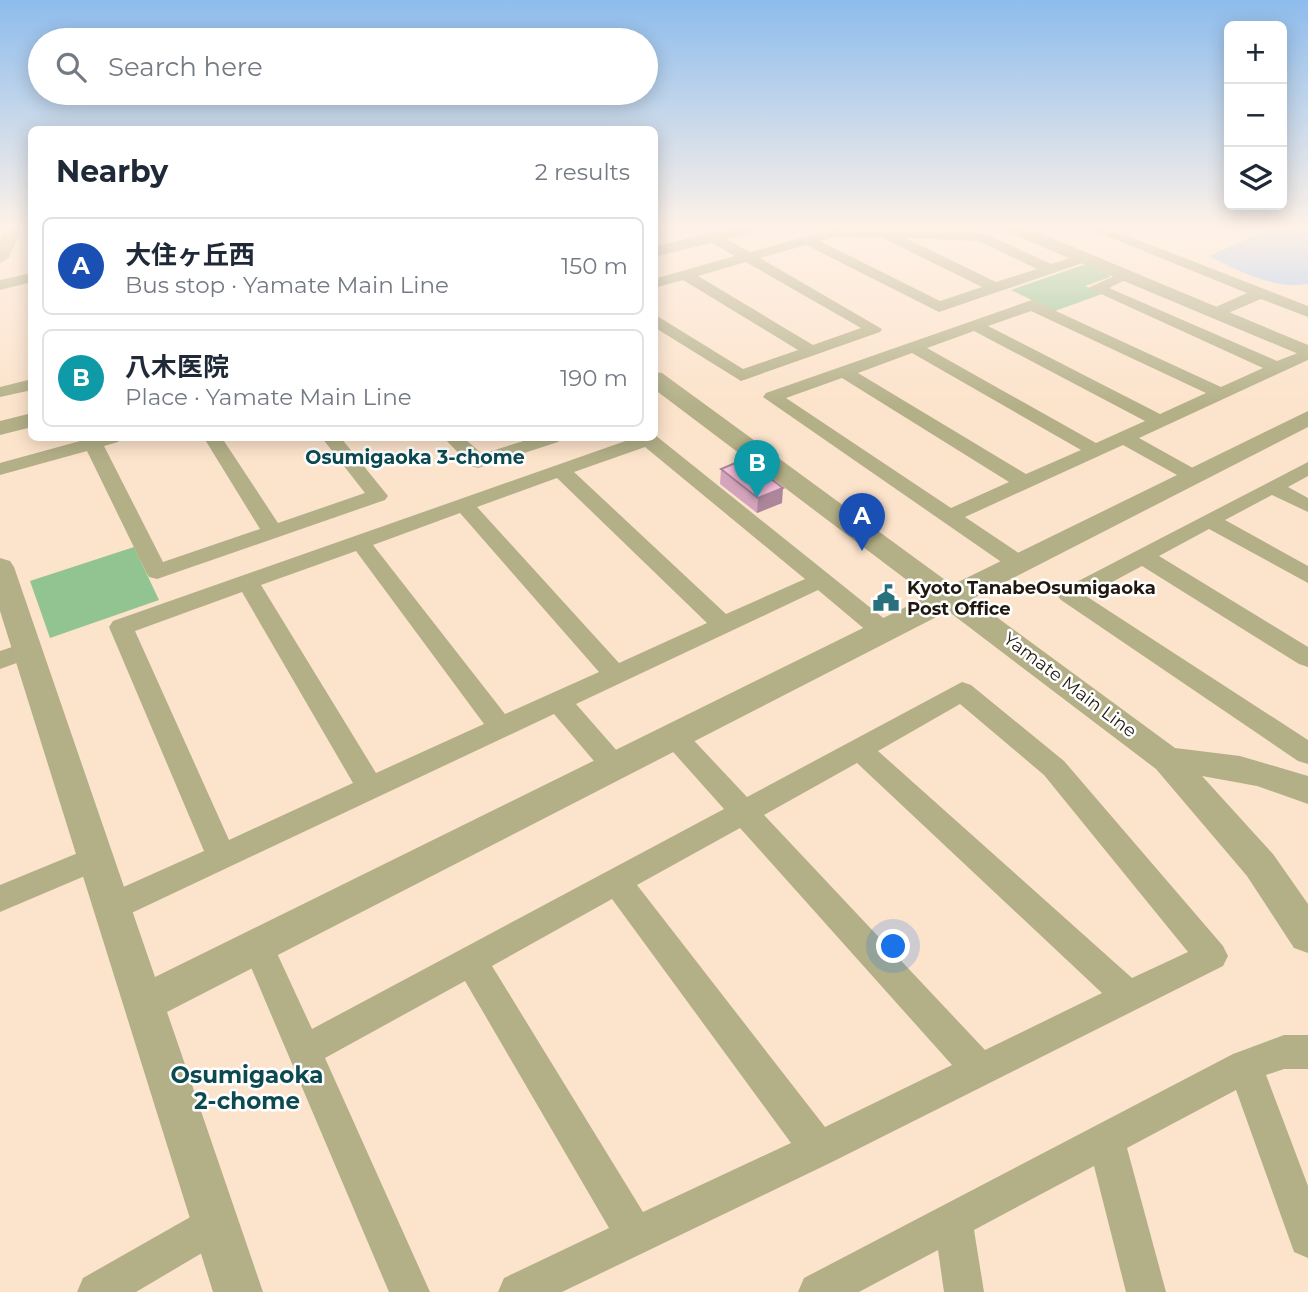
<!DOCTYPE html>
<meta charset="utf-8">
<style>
:root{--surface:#fff;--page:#f2f2f3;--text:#1f2937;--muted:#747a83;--line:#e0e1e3;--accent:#7c3aed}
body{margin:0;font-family:Montserrat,"Noto Sans JP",sans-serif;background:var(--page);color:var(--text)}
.controls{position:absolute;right:21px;top:21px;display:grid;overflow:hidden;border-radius:10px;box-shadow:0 4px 18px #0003}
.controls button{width:63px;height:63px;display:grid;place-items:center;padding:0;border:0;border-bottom:2px solid var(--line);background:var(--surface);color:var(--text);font:35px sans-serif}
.you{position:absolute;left:894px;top:947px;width:24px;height:24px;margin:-18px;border:5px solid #fff;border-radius:50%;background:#1a73e8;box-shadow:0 0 0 10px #1a73e833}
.badge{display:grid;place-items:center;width:46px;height:46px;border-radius:50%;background:var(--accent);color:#fff;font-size:23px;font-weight:700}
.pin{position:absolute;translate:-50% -58px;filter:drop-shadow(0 2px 4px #0008)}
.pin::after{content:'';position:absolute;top:37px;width:24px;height:21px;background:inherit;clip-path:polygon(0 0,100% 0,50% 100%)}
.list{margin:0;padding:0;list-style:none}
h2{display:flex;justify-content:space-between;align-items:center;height:91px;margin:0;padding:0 28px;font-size:30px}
h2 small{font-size:23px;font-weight:400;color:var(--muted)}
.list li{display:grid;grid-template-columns:46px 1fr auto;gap:21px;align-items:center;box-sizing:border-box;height:98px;margin:0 14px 14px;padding:0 14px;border:2px solid var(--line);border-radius:10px}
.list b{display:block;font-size:26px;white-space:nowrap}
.list p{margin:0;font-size:23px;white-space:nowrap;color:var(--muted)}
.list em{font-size:23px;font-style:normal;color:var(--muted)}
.icon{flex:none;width:38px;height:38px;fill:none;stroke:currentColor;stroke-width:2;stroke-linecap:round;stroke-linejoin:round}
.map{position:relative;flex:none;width:1308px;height:1292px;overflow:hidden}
.search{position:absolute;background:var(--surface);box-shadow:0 4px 18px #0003;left:28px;top:28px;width:630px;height:77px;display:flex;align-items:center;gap:18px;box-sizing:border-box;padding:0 24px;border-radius:38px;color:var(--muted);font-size:26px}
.panel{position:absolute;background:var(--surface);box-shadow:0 4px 18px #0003;left:28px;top:126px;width:630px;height:315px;border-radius:10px}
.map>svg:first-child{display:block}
.green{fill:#92c491}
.water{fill:#a4c8f4}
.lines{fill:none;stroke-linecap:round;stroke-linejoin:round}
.minor{fill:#b3b088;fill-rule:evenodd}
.tertiary{fill:#b3b088;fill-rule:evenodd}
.wall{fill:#d4a4bd}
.shaded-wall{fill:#ad869a}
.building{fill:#f7bfdc;stroke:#ad869a;stroke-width:2}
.labels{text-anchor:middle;stroke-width:5;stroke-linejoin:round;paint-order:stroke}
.poi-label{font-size:18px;font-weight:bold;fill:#211910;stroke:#fff;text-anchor:start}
.street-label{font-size:18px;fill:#211910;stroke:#fff}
.neighbourhood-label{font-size:19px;font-weight:bold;fill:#0c4a52;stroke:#fff}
.near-neighbourhood-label{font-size:23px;font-weight:bold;fill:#0c4a52;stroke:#fff}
</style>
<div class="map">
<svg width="1308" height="1292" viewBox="0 0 1308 1292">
<rect width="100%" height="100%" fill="#fce3cb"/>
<g class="green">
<path d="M1086 264 1109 274 1110 277 1085 286 1102 294 1055 311 1011 290Z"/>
<path d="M134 547 159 600 50 638 30 581Z"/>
</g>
<path class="water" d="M1277 226H1308V284C1275 290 1238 271 1209 256Z"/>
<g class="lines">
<g class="minor">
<path d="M654 226H662L654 230Z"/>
<path d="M1082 226H1102L1308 306V317L1261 299 1221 316H1209L1207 313 1209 310 1247 293Z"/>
<path d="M1148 226H1185L1171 233 1150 229Z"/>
<path d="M834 229 967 231 988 235 1051 264 1083 254 1090 258 1088 261 939 312 806 245 760 258 882 329 880 332 741 381 654 327V314L743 369 798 350 683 280 654 288V279L735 256 707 240V234H717L750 252ZM835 237 883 238 982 287 940 301 820 241ZM905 238 979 241 1037 269 996 282ZM746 262 861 328 813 345 698 276Z"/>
<path d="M1125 271 1130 273 1133 276 1109 288 1277 361 1308 349V360L1139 438 1200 472 1203 476 1200 480H1186L1123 445 965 517 1026 558 1029 563 1026 568H1010L763 397 766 393 1032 300 1221 387 1263 368 1088 288ZM1031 311 1206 393 1160 414 988 326ZM974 331 1145 421 1096 443 927 348ZM912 353 1081 450 1026 474 858 373ZM842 378 1009 482 951 508 786 398Z"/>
<path d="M32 273V282L0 290V280Z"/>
<path d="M32 379V390L0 397V387Z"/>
<path d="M655 435 892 625 895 631 892 637 883 639 874 637 818 590 576 704 625 760 629 767 625 774 615 778 605 774 554 714 123 917 112 920 101 917 96 907 101 897 204 851 109 627 113 621 634 438H654ZM645 447 805 579 726 614 574 472ZM557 478 707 623 619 663 477 507ZM460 513 599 672 505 714 373 545ZM356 551 484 724 376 773 261 585ZM242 592 353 783 229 840 135 631Z"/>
<path d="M91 438H121L118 442 104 446 163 562 260 529 204 438H222L278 523 365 493 322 438H341L388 496 385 500 157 579 149 577 146 572 87 451 0 475V463Z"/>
<path d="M444 438H464L482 454 533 438H561L558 442 478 468 471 466Z"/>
<path d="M1308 462V476L1288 487 1308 498V512L1272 495 1225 520 1308 566V583L1209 529 1159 556 1308 647V667L1299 664 1142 566 1086 596 1308 740V764L1298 761 1061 600 1057 595 1061 590Z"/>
<path d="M27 642 36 644 39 650 36 656 0 669V651Z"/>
<path d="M962 682 971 685 1064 761 1223 946 1228 956 1223 966 832 1162 562 1292H498L504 1278 609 1228 465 981 325 1058 430 1292H389L242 946 247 936 258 932 269 936 312 1029 724 809 666 744 662 737 666 730 675 727 684 730 747 797ZM960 704 1044 775 1188 952 1132 978 878 751ZM857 763 1102 993 985 1050 764 815ZM740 828 952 1065 825 1127 637 885ZM612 899 791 1143 643 1212 492 966Z"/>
<path d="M95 846 106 849 110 858 106 867 0 912V885Z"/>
<path d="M1284 1035H1308V1069H1284L1266 1075 1308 1186V1258L1294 1252 1236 1090 1127 1148 1166 1292H1126L1094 1166 974 1230 984 1292H944L938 1250 859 1292H798L804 1278 1233 1054Z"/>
<path d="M215 1203 229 1209 235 1223 229 1237 136 1292H77L83 1278Z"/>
</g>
<g class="tertiary">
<path d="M6 226H22L9 258 0 263V238Z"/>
<path d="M736 226H764L762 230 654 257V247Z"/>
<path d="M1000 226H1023L1308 345V358L1002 230Z"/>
<path d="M654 372 662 373 952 585 1308 411V427L972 599 1175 748 1240 756 1308 776V804L1257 786 1202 776 1273 854 1308 904V953L1294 948 1247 876 1156 769 948 611 167 1012 263 1292H213L0 611V558L10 561 14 567 155 977 928 596 654 389Z"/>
<path d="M32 413V427L0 435V421Z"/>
</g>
</g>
<path class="wall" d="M721 469 782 503 757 513 720 484Z"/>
<path class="shaded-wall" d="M783 488 782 503 757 513 758 498Z"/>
<path class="building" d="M745 459 783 488 758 498 721 469Z"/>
<linearGradient id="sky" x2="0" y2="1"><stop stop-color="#8dbced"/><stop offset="0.56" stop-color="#fef2e8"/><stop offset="1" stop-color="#fef2e8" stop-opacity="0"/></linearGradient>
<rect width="1308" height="407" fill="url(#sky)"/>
<defs>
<symbol id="civic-bare" viewBox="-9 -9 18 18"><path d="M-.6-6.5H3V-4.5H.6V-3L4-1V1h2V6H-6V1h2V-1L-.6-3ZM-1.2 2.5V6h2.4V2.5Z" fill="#28707b" stroke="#fff" stroke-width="2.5" paint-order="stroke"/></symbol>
</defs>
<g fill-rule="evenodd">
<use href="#civic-bare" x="867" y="579" width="38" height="38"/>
</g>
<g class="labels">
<g class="poi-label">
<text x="907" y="594">Kyoto TanabeOsumigaoka<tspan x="907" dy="21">Post Office</tspan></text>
</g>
<g class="street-label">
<text transform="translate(1070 685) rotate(37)" y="6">Yamate Main Line</text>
</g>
<g class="neighbourhood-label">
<text x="415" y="464">Osumigaoka 3-chome</text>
</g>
<g class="near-neighbourhood-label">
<text x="247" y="1083">Osumigaoka<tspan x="247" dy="26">2-chome</tspan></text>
</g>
</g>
</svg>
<div class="controls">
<button>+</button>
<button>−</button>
<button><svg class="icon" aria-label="layers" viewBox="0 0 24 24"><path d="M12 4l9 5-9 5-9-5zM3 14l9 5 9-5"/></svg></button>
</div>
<div class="you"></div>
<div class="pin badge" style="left:862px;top:551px;background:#1a4fb4">A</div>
<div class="pin badge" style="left:757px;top:498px;background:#0f9aa8">B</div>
<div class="search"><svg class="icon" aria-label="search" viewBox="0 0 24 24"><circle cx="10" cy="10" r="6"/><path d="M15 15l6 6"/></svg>Search here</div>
<section class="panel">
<h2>Nearby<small>2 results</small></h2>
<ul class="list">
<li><span class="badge" style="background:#1a4fb4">A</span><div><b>大住ヶ丘西</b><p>Bus stop · Yamate Main Line</p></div><em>150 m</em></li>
<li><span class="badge" style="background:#0f9aa8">B</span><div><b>八木医院</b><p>Place · Yamate Main Line</p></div><em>190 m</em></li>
</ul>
</section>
</div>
